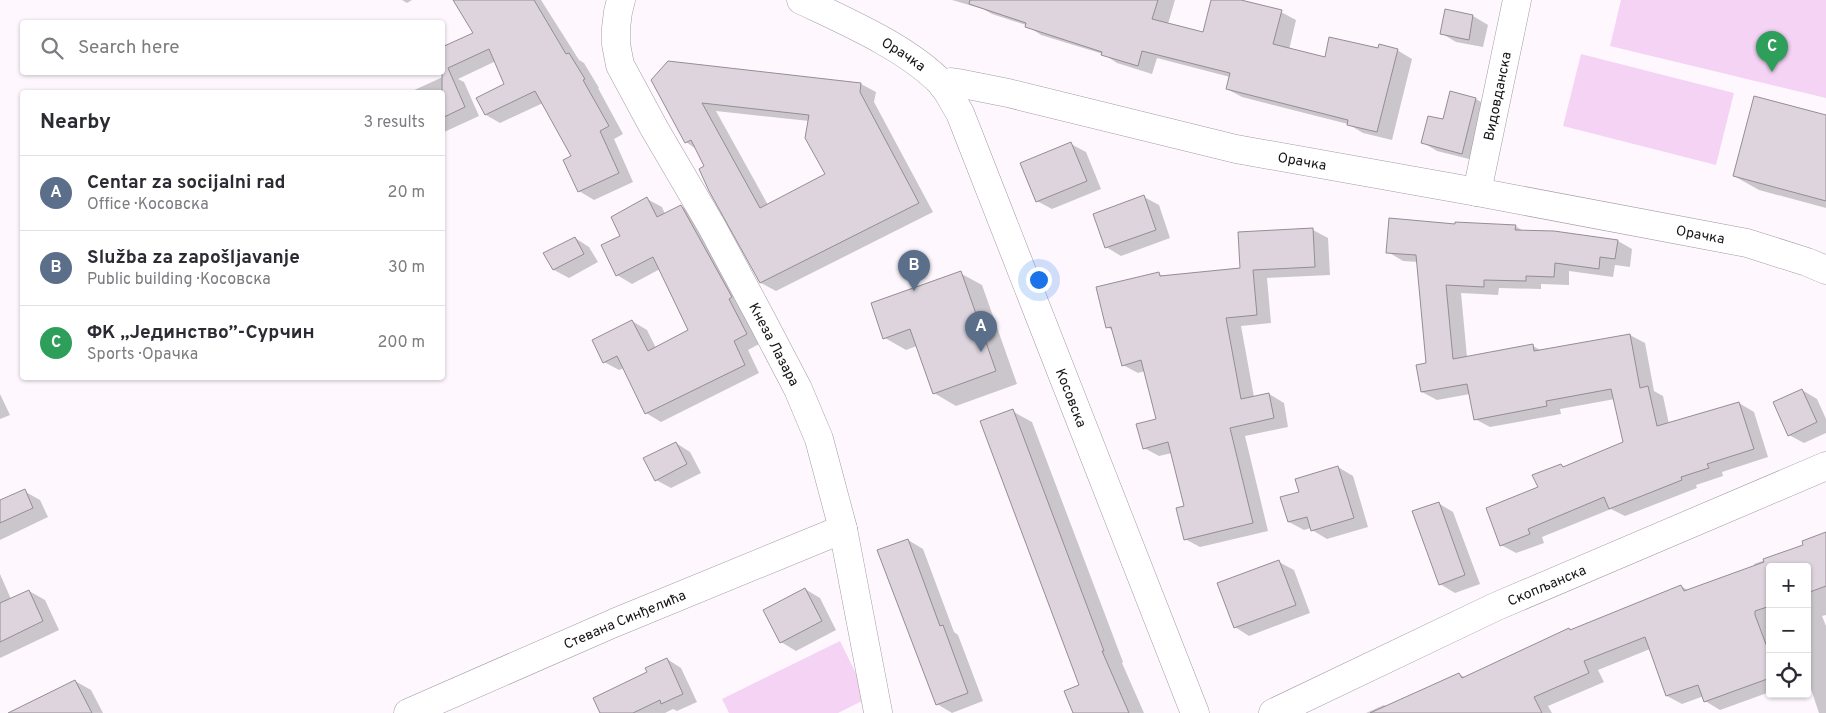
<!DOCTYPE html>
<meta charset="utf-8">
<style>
:root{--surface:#fff;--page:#f7f7f7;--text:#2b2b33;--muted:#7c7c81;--line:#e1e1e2;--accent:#db2777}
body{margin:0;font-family:Overpass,sans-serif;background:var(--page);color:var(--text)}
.controls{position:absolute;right:15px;bottom:15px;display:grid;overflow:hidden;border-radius:5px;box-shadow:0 1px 4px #0004}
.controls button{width:45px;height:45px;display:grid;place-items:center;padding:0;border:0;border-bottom:1px solid var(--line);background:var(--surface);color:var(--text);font:25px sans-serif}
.you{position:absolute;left:1038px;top:279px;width:18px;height:18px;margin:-12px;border:4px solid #fff;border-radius:50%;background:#1a73e8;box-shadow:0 0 0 8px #1a73e833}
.badge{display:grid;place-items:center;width:32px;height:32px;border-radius:50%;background:var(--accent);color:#fff;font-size:16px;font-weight:700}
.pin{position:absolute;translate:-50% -41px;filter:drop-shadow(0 1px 2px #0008)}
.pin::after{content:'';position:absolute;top:26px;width:18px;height:15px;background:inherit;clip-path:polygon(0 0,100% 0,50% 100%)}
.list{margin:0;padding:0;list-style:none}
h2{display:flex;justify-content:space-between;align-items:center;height:65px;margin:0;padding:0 20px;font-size:21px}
h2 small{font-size:16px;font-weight:400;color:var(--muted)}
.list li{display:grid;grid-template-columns:32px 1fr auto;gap:15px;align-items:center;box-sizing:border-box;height:75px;padding:0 20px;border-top:1px solid var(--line)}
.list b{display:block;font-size:19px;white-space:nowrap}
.list p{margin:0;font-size:16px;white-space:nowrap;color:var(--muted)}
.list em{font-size:16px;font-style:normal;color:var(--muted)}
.icon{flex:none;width:28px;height:28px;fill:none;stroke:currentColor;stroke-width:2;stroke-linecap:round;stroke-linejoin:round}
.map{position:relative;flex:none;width:1826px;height:713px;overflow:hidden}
.search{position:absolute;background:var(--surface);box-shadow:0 1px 4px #0004;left:20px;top:20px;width:425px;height:55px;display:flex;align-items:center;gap:12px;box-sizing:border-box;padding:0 18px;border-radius:5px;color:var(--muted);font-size:19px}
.panel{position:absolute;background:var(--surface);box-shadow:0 1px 4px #0004;left:20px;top:90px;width:425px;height:290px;border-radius:5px}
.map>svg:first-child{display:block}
.green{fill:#f5d3f5}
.shadow{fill:#0003;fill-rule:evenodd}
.building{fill:#ddd4dd;stroke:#958d95;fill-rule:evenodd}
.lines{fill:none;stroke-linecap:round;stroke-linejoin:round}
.minor-casing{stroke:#a39ba3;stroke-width:29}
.minor{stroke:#fff;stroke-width:28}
.labels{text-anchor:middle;stroke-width:4;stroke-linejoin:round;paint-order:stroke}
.street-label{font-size:14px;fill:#161316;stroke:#fff}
</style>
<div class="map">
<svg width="1826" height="713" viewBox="0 0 1826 713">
<rect width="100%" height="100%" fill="#fef8fe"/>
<g class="green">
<path d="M1621 0H1826V98L1610 46Z"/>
<path d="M1581 54 1734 93 1716 165 1563 126Z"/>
<path d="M840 641 868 698 838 713H729L722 699Z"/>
</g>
<g class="shadow">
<path d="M402 0H412L407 3Z"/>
<path d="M455 0H541L579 60 584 63 599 88H598L623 134 614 139 633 182 594 200 579 191 572 157 543 103 500 123 486 115 506 85 496 61 458 79 464 82 479 116 442 133V92H410L445 76 439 72H442L475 33Z"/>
<path d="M952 0H1175L1168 24 1204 34 1213 0H1239L1281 12 1296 20 1289 50 1325 59 1378 50H1397L1412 59 1392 140 1363 133 1348 124 1242 97 1227 89 1230 77 1157 58 1152 74 1117 63 1103 54 1041 35 1026 25 992 14 983 9Z"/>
<path d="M1446 10 1473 16 1488 25 1483 47 1456 42 1441 33Z"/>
<path d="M652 80 861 84 876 92 874 102 933 212 776 291 761 283 696 149 686 142ZM716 111 809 121 826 174 768 205Z"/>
<path d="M1451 93 1476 99 1491 108 1477 161 1437 151 1422 142 1444 121Z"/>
<path d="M1826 117V208L1759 190 1734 176Z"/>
<path d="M1071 144 1086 152 1101 189 1052 209 1037 201Z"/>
<path d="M1144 197 1159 205 1170 238 1121 256 1106 247Z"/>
<path d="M647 199 662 207 665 214 681 206 696 215 761 343 748 350 759 373 661 422 646 413 624 368 619 370 604 362 632 321 647 330 656 348 690 331 660 269 632 284 617 275 622 236Z"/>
<path d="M1456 225 1515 226 1525 232 1618 241 1632 249 1630 267 1615 265 1613 277 1569 271V285L1541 284V289L1499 288 1498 295 1461 293 1467 357 1533 346 1542 351 1630 335 1645 343 1654 391 1663 396 1669 424 1739 403 1754 412 1768 457 1722 472 1723 476 1696 485 1697 488 1625 516 1611 509 1542 537 1544 543 1516 553 1501 545 1539 488 1561 465 1565 467 1625 443 1615 399 1560 409 1561 414 1490 427 1475 419 1470 394 1437 400 1422 392 1427 364 1418 262 1403 261 1388 252Z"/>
<path d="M1313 230 1328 238 1330 275 1267 278 1271 323 1241 326 1254 397 1269 394 1284 403 1288 427 1245 436 1268 531 1200 547 1185 539 1186 507 1172 453 1159 456 1144 448 1158 420 1145 371 1138 373 1123 365 1114 331 1107 327 1159 274 1164 277 1241 269 1240 233Z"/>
<path d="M575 238 589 247 598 262 569 278 554 270 545 254Z"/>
<path d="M960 273 982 285 1017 384 956 406 934 393 917 346 906 350 885 338Z"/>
<path d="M1802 390 1817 399 1826 419V433L1804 443 1789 435Z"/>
<path d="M0 394 10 415 0 419Z"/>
<path d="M1012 411 1032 422 1123 662 1122 663 1144 713H1075L1080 685Z"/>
<path d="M676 443 690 452 701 473 671 488 656 480Z"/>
<path d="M1338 467 1353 476 1368 527 1327 539 1312 530 1311 528 1304 530 1289 522 1301 492Z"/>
<path d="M24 491 40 500 48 517 0 540V502Z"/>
<path d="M1438 503 1453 512 1480 584 1455 593 1440 584Z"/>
<path d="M1826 533V615L1822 616 1826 626V713H1819L1810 686 1807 687V567H1770V694H1787L1776 698 1767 693 1720 710 1705 701 1704 696 1682 704 1667 696 1650 649 1598 670 1604 682 1548 706 1552 713H1423L1459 674 1466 678 1571 631 1681 586 1689 591 1755 567 1754 564 1805 545Z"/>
<path d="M908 540 923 549 954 632 958 635 983 701 952 713 937 704Z"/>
<path d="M1279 562 1294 570 1310 613 1249 636 1235 627Z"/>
<path d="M0 574 11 599 29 591 45 600 59 630 0 658Z"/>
<path d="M805 589 820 598 836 630 796 651 781 642Z"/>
<path d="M667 659 681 668 697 702 677 711 673 709 665 713H601Z"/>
<path d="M75 681 91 690 103 713H10Z"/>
<path d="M1384 705 1397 713H1366Z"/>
</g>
<g class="building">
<path d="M453 0H534L566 54 569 53 585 79 583 80 609 126 600 131 619 173 578 192 563 160 571 156 535 91 485 115 476 98 504 84 489 49 448 68 465 107 442 118V47L473 33Z"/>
<path d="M970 0H1158L1152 19 1203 32 1211 0H1241L1282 10 1273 44 1325 57 1329 37 1378 48 1379 44 1398 49 1377 132 1347 125 1348 120 1226 89 1230 73 1142 51 1138 66 1101 55 1102 52 1025 27 1026 23 969 4Z"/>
<path d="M1445 9 1473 15 1469 40 1440 34Z"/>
<path d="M668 61 861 83 860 92 919 203 760 283 709 191 699 169 704 166 691 140 685 143 651 80ZM702 103 809 115 805 138 825 174 760 208Z"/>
<path d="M1450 91 1476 98 1462 154 1421 143 1428 116 1443 119Z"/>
<path d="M1754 96 1826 115V201L1733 176Z"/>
<path d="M1071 142 1087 181 1036 202 1020 163Z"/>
<path d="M1144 195 1156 230 1105 248 1093 214Z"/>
<path d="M647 197 657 217 681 205 732 297 729 299 747 334 734 341 745 365 645 414 617 356 603 363 592 340 632 320 648 351 688 330 653 257 616 276 601 245 620 236 611 217Z"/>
<path d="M1389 218 1455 224V222L1516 225 1515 230 1554 231 1618 240 1615 259 1600 257 1599 269 1555 263 1554 277 1526 276V281L1484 280V287L1446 285 1453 359 1533 344 1534 351 1630 334 1640 388 1648 386 1657 426 1739 402 1754 449 1707 464 1709 468 1681 477 1682 480 1609 509 1604 497 1528 529 1530 534 1500 546 1486 508 1538 487 1532 475 1561 464 1563 467 1623 442 1611 389 1546 401 1547 406 1474 420 1467 384 1421 392 1416 365 1426 363 1416 255 1386 253Z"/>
<path d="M1313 228 1315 267 1253 270 1257 315 1226 318 1241 399 1269 393 1274 418 1230 428 1253 523 1184 540 1176 508 1184 506 1168 442 1143 449 1136 424 1156 419 1141 360 1122 366 1111 327 1106 328 1096 287 1159 272 1160 276 1240 268 1238 232Z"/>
<path d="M575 237 584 254 553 270 543 253Z"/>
<path d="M961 271 996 371 933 394 910 329 883 339 871 303Z"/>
<path d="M1802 389 1817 422 1788 436 1773 402Z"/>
<path d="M1013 409 1104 651H1102L1129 713H1073L1064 691 1079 685 980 421Z"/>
<path d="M676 442 687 464 655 481 643 458Z"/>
<path d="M1338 466 1354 518 1311 531 1307 517 1288 522 1280 497 1299 492 1295 479Z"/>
<path d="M25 489 33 508 0 523V500Z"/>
<path d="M1439 502 1465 575 1439 585 1412 511Z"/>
<path d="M1826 532V586L1807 593V567H1770V606L1755 611V615L1770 655V678L1704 702 1698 685 1666 696 1645 637 1584 661 1589 673 1534 697 1542 713H1370L1459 673 1462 678 1569 628 1570 630 1681 585 1684 591 1764 562 1763 559 1803 545 1802 541Z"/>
<path d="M908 539 940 626 943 625 968 693 936 705 877 550Z"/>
<path d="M1279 560 1296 605 1234 628 1217 583Z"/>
<path d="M805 588 822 621 780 643 763 610Z"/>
<path d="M29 590 43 621 0 642V603Z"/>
<path d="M667 658 683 694 661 704 660 700 633 713H600L593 698 647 672 645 668Z"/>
<path d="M75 680 92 713H8Z"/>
</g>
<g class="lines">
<defs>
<g id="minor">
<path id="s1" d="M621 0 618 12 616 28V44L620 65 654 128 712 227 763 322 798 389 819 439 843 529 878 712"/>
<path id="s2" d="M801 0C845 21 908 48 942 84 949 92 954 104 960 113L1195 713"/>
<path id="s3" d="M943 86 951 82 958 83 1008 93 1236 149 1477 192 1747 243 1807 262 1826 270"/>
<path id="s4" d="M1477 192 1517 0"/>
<path id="s5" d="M408 713 614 623 843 529"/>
<path id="s6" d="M1273 713 1495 607 1826 466"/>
</g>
</defs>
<use href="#minor" class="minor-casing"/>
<use href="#minor" class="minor"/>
</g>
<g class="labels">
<g class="street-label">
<text dy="5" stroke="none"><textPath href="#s2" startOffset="116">Орачка</textPath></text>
<text dy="5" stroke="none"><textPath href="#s4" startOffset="98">Видовданска</textPath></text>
<text dy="5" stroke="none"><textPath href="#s3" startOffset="369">Орачка</textPath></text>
<text dy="5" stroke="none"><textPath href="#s3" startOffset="774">Орачка</textPath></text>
<text dy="5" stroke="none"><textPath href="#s1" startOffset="385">Кнеза Лазара</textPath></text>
<text dy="5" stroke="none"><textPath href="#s2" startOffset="505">Косовска</textPath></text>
<text dy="5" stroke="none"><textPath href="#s6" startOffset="302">Скопљанска</textPath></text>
<text dy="5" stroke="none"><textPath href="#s5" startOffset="236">Стевана Синђелића</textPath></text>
</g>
</g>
</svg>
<div class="controls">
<button>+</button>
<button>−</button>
<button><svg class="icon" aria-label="locate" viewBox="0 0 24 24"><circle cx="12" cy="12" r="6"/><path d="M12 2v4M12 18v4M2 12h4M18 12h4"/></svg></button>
</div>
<div class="you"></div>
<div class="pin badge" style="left:981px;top:352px;background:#5c6f8a">A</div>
<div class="pin badge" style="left:914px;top:291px;background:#5c6f8a">B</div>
<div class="pin badge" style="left:1772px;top:72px;background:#2e9e5b">C</div>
<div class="search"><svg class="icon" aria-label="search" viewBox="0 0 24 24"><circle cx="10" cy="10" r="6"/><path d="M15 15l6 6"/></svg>Search here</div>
<section class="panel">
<h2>Nearby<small>3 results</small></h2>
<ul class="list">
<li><span class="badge" style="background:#5c6f8a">A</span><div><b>Centar za socijalni rad</b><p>Office · Косовска</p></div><em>20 m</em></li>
<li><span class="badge" style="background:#5c6f8a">B</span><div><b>Služba za zapošljavanje</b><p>Public building · Косовска</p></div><em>30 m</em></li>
<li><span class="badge" style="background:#2e9e5b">C</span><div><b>ФК „Јединство”-Сурчин</b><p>Sports · Орачка</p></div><em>200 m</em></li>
</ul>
</section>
</div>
